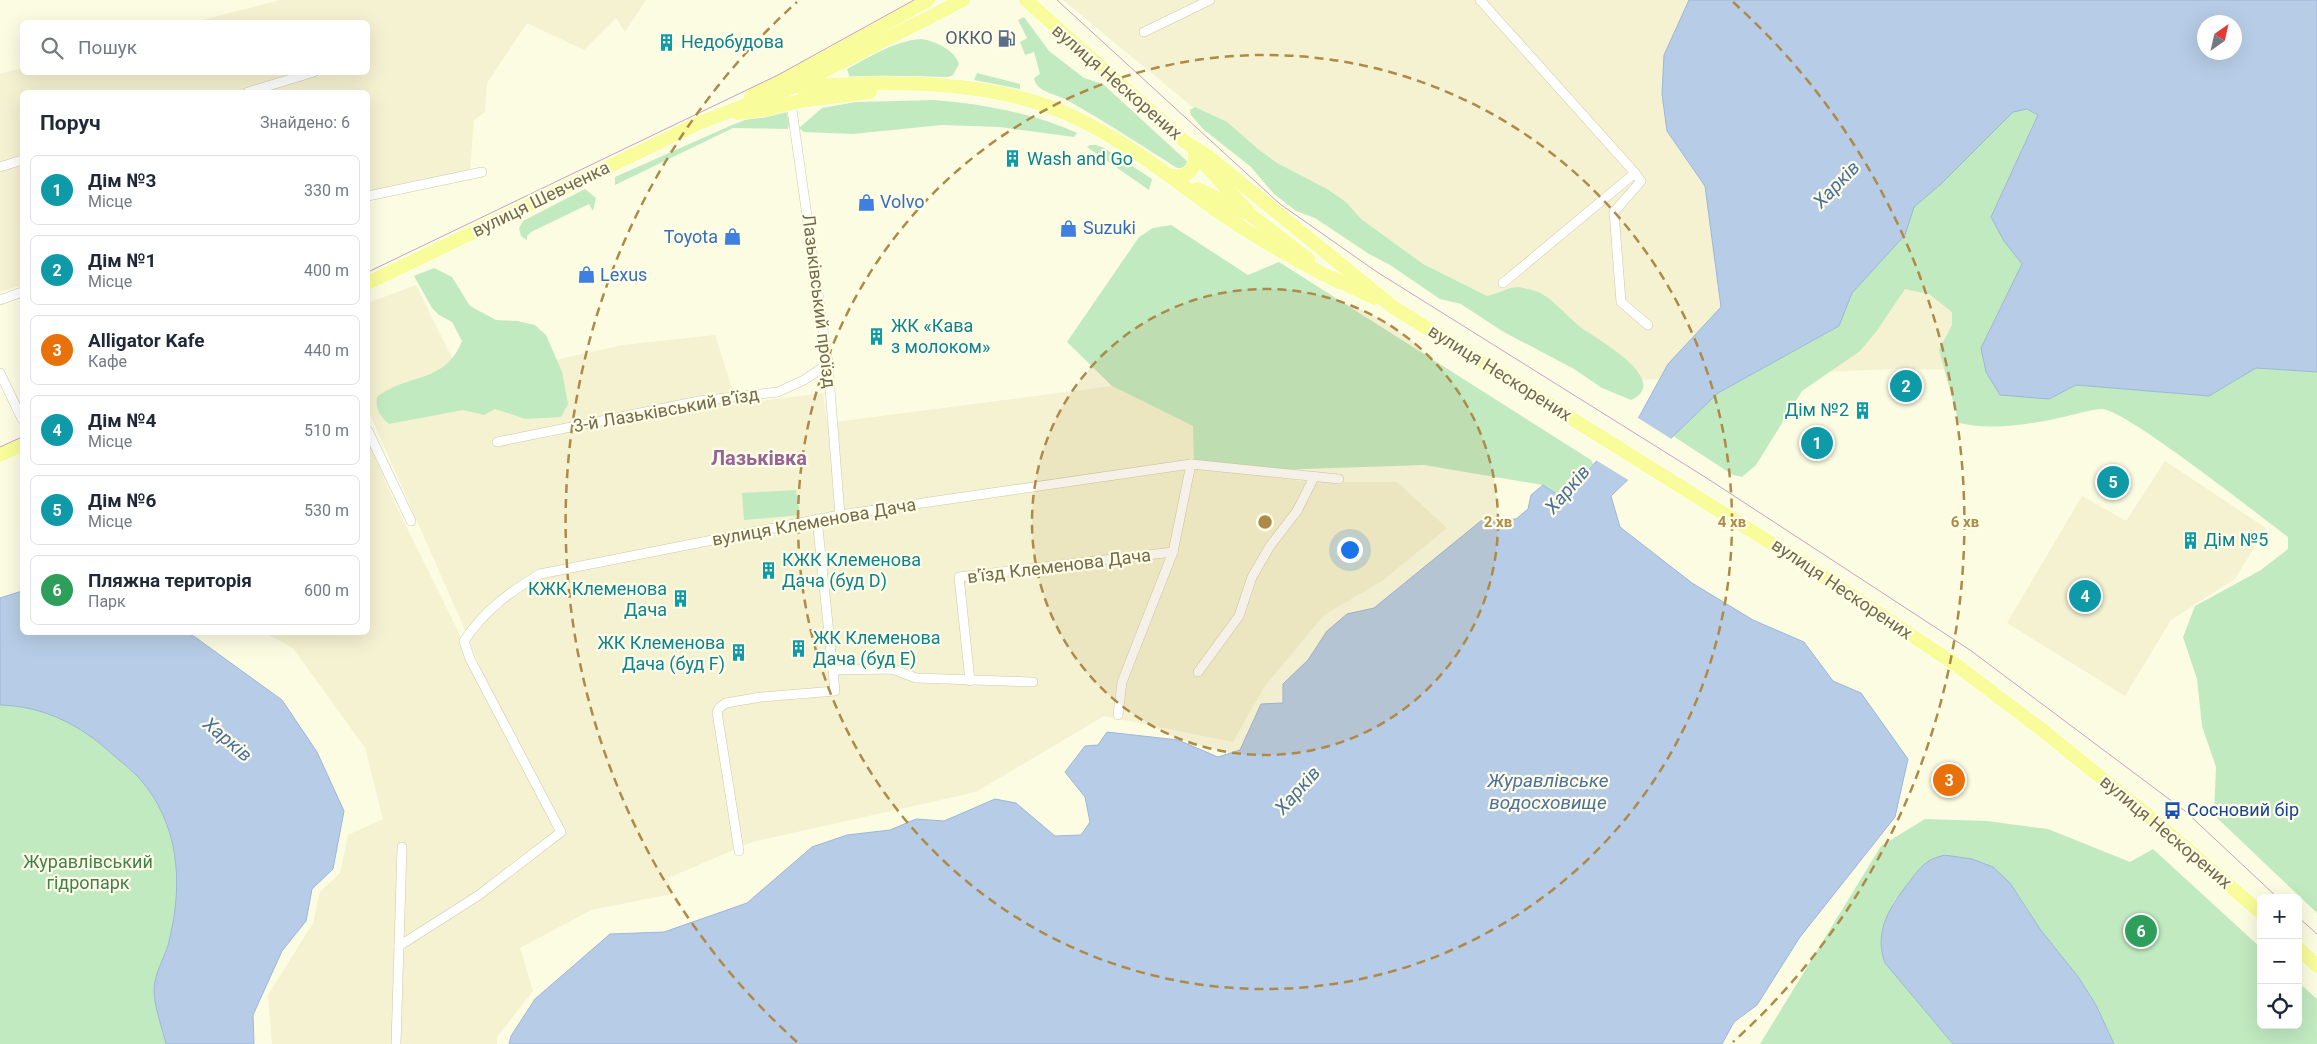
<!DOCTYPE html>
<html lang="uk">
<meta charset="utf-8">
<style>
:root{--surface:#fff;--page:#f2f2f3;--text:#1f2937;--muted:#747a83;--line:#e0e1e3;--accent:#79643e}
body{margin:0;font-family:Roboto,sans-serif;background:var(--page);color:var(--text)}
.controls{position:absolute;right:15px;bottom:15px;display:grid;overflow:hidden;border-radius:8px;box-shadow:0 5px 20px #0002}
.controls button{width:45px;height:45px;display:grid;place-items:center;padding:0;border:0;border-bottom:1px solid var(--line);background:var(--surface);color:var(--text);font:25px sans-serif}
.compass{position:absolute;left:2197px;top:15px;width:45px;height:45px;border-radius:50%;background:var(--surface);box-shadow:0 5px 20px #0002;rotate:34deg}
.you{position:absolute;left:1349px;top:549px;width:18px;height:18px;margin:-12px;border:4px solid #fff;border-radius:50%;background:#1a73e8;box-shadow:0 0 0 8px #1a73e833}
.badge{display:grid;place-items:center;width:32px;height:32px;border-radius:50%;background:var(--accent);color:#fff;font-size:16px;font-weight:700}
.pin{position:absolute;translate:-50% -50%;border:2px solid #fff;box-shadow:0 1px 5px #0006}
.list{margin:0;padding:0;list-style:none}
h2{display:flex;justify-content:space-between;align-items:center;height:65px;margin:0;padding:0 20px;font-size:21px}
h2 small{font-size:16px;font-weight:400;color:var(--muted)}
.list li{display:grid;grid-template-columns:32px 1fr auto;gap:15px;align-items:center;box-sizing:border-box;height:70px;margin:0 10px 10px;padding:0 10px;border:1px solid var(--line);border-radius:8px}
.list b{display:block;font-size:19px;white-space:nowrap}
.list p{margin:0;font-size:16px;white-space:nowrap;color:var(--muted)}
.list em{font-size:16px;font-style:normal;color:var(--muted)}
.icon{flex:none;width:28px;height:28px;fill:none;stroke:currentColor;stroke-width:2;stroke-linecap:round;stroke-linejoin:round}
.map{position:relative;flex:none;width:2317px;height:1044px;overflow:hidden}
.search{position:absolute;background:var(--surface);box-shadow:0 5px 20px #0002;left:20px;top:20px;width:350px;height:55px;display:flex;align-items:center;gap:12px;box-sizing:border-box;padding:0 18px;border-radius:8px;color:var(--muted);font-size:19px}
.panel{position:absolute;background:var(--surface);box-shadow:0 5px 20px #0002;left:20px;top:90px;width:350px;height:545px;border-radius:8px}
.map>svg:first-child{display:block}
.residential{fill:#f4f2d1;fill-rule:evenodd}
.green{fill:#c1eac1}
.water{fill:#b7cce6;stroke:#9db7d8;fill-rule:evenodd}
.pier{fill:#fcfce3}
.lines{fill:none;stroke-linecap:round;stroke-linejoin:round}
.minor-casing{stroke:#cec8a9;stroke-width:10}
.primary-casing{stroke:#fff;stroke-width:15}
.minor{stroke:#fff;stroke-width:9}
.primary{stroke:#f9fc9a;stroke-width:14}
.tram{stroke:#c4a1c6;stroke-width:1}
.ring{fill:none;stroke:#ae8a48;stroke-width:2.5;stroke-dasharray:9 6}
.labels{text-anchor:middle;stroke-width:4.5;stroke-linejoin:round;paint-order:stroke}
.service-label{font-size:18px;fill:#4e5e75;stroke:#ffffe9;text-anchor:end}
.culture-label{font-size:18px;fill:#0d838f;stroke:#ffffe9;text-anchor:start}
.street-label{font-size:18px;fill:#756a49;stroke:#ffffe9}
.shop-label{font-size:18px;fill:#366cbe;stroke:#ffffe9;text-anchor:start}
.transit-label{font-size:18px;fill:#164399;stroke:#ffffe9;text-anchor:start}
.park-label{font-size:18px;fill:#43804a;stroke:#ffffe9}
.water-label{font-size:19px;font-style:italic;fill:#4b6f9e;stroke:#ffffe9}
.quarter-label{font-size:20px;font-weight:bold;fill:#986495;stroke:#ffffe9}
.centre{fill:#ae8a48;stroke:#ffffe9;stroke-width:2.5}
.ring-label{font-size:15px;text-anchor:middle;font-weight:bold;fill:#ae8a48;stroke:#ffffe9;stroke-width:4.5;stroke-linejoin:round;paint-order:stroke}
</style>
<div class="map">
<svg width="2317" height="1044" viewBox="0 0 2317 1044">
<rect width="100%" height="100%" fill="#fcfce3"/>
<g class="residential">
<path d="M280 0H646L625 32 616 18 584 50 527 23 487 83 485 112 474 120 470 170 368 192V92H22V285L0 292V74L22 68V72H368V22H195Z"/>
<path d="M1063 0H2317V374L1893 369 1596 382 1218 128ZM2204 22H2234V52H2204Z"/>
<path d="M416 285 463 380 623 345 715 335 737 404 823 393 827 423 1112 386 1194 426V467L1308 482H1397L1447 528 1382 581 1324 615 1264 687 1233 742 1104 716 976 792 752 842 668 878 672 894 591 910 520 948 533 991 497 1037V1044H272L268 995 313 923 320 892 340 873 348 835 383 819 365 748 293 648 265 633 368 632V442L399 512 517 750 485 680 461 621 368 410V303Z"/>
<path d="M2165 461 2266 528 2235 579 2171 620 2125 696 2007 623 2082 496 2126 521Z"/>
</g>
<g class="green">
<path d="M1024 17 1049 51 1084 78 1103 84 1190 164 1182 171C1144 147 1106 122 1067 100 1056 94 1036 92 1034 78L1040 74 1034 52 1025 55 1020 42 1027 38 1018 20Z"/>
<path d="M921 39C935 41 955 50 959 64L953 75 948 77 899 76 850 78 847 69C872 56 894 41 921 39Z"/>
<path d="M977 73 1020 84V89L974 80Z"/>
<path d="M934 100C982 104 1033 113 1077 133L1074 137 999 127 942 125 853 134 804 132 799 128 822 108 856 102Z"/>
<path d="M1195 107 1227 122 1258 149 1277 163 1327 189 1346 202 1361 219 1423 264 1487 296C1512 290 1509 282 1538 292 1551 297 1567 316 1579 326 1593 337 1674 380 1631 400L1602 388 1574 369 1502 331 1461 304 1440 299 1390 265 1369 254 1315 218 1296 211 1274 194 1251 167 1203 129 1191 115 1190 110Z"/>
<path d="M2027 109 2038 115 1991 217 2004 241 2022 264 1981 348 2049 399 2076 385 2209 396 2256 368 2317 372V913L2214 815 2216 767 2202 726 2197 679 2183 637 2195 606 2261 570 2288 549V537C2261 517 2123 407 2101 409 2089 410 2076 414 2064 417 2031 424 1992 431 1959 423L1939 350 1952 325V312L1929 294 1905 289 1876 332 1860 351 1802 391 1756 465 1742 477 1733 475 1673 436 1718 393 1839 326 1852 293 1914 207 1941 184 2013 112Z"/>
<path d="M769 111H786L789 123 788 129 733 128 615 185V177L732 125Z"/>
<path d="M1090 145H1096L1104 148 1152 179 1149 190 1087 147Z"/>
<path d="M585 189 596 198 593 211 589 204 531 232 527 236V240L521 236 519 228 523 221Z"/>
<path d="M1171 225 1248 275 1279 262 1591 460 1593 464 1558 495 1543 485 1424 465 1273 470 1194 461 1193 426 1112 386 1067 342 1139 237 1153 228Z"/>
<path d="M434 268 452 277 470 306 496 320 517 321 535 325 546 335 562 372 568 404 561 417 526 419 495 409 484 415 463 410 389 424C380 416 375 410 377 397 408 373 445 384 462 341L452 322 439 315 432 308 414 276Z"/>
<path d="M796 490 800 515 744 520 742 493Z"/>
<path d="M0 705C47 707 80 724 115 756 123 763 132 771 140 779 173 816 182 869 175 917 173 932 166 947 163 961 159 988 159 1019 166 1044H0Z"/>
<path d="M1925 819 1987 821 2048 829 2130 862 2153 849 2261 948V1025H2298V982L2317 999V1044H2114L2096 1005 2079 978 2040 929 2010 883 1896 898C1884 920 1876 939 1885 963L1953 1044H1760L1881 846Z"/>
</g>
<g class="water">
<path d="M1689 0H2317V372L2256 368 2209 396 2076 385 2049 399 2000 395 1986 372 1981 348 2022 264 2004 241 1991 217 2038 115 2027 109 2013 112 1941 184 1914 207 1905 235 1852 293 1839 326 1718 393 1611 496 1620 527 1692 583 1753 620 1804 642 1833 681 1861 693 1908 759 1895 817 1800 937 1757 1005 1734 1022 1722 1044H509L511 1036 535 999 610 934 664 932 747 903 812 847 847 835 890 830 916 819 944 821 995 799 1016 803 1055 836 1081 835 1090 822 1085 797 1065 772 1085 746 1098 745 1107 732 1178 740 1218 757 1240 750 1261 704 1283 703V684L1308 660 1327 631 1347 614 1374 608 1482 520 1516 519 1528 509 1531 495 1543 485 1558 495 1586 472 1639 417 1668 364 1721 307 1705 186 1667 131 1662 94 1664 55ZM2204 22H2234V52H2204Z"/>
<path d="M22 591V632H185L195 637 282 700 317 752 344 811 333 869 312 889 306 921 282 951 253 1015 254 1044H166C162 1027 155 1009 154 992 153 974 167 955 170 937 183 882 179 824 140 779 132 770 121 762 112 754 81 725 43 706 0 705V598Z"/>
<path d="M1944 855 1972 859 1993 867 2010 883 2040 929 2079 978 2096 1005 2114 1044H1953L1885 963C1873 931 1891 905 1910 881 1915 874 1922 865 1929 861 1933 858 1939 857 1944 855Z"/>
</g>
<path class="pier" d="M1635 416 1673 440 1630 481 1594 459Z"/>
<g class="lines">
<defs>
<g id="minor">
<path d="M1480 0 1635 173 1503 283"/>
<path d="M1144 32 1210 0"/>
<path d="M791 88V103L828 364 840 515"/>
<path d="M248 92 314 72"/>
<path d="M0 167 22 160"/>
<path d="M1635 173 1641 181 1614 212 1621 302 1648 325"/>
<path d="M368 196 482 172"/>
<path d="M0 300 22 292"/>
<path d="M0 373 22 419"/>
<path d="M368 431 411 521"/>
<path d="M497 442 699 401 778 392 804 380 828 364"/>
<path d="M833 670 892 669 916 678 1033 682"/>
<path d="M1198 672 1239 616 1252 577 1270 546 1297 511 1314 477"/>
<path d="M970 681 959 577 1173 552"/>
<path d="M1118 715 1122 682 1173 552 1191 464"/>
<path d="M739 851 717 712 720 707 726 703 761 697 835 691 817 519"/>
<path d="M399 946 479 895 561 832 470 659 464 641C484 611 509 592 540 574L840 515 1191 464 1339 479"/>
<path d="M396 1044 402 847"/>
</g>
<g id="primary">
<path d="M1026 0 1184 141 1209 157 1393 307 1803 563 1959 667 2041 729 2157 823 2261 913"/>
<path d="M800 87C887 80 992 79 1072 116 1121 139 1163 171 1206 203 1247 233 1293 259 1339 282"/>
<path d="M751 96 832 54 928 0"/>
<path d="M738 113 764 110 800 101 870 92"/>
<path d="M1199 158 1252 216 1308 259"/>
<path d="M1170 175C1186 179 1196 171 1195 154"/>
<path d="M1198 189 1244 212"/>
<path d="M1333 278 1374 298"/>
<path d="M368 283 699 123 791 88 963 0"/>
<path d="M0 455 22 445"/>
<path d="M2298 948 2317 966"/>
</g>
</defs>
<use href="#minor" class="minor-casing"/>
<use href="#primary" class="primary-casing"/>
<use href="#minor" class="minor"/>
<use href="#primary" class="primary"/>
<g class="tram">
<path d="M1057 0 1280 204 1377 272 1705 477 1970 650 2185 811 2278 898"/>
<path d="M368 272 778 75 914 0"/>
<path d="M0 447 22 437"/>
<path d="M2298 917 2317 934"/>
</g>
</g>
<circle cx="1265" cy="522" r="233" fill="#ae8a48" fill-opacity=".12"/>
<g class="ring">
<circle cx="1265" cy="522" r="233"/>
<circle cx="1265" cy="522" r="467"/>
<path d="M797 1042A700 700 0 0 1 797 2M1733 2A700 700 0 0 1 1733 1042"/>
</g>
<defs>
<symbol id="fuel-bare" viewBox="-9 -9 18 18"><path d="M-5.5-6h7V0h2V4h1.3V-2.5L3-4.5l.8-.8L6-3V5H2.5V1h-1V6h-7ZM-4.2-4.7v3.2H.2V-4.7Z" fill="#5c6f8a" stroke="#ffffe9" stroke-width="2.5" paint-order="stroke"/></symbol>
<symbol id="building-bare" viewBox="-9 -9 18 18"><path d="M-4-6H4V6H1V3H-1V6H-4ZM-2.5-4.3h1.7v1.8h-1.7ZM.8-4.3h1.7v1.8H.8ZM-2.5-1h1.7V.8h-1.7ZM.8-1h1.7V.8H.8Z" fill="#0f9aa8" stroke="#ffffe9" stroke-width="2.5" paint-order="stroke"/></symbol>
<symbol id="shop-bare" viewBox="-9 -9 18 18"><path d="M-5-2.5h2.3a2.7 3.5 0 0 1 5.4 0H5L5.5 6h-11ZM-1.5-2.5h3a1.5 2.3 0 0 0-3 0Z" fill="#3f7fe0" stroke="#ffffe9" stroke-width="2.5" paint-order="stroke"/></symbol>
<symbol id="bus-bare" viewBox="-9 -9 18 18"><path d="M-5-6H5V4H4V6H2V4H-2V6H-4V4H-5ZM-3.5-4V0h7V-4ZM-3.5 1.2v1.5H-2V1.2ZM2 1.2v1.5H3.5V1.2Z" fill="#1a4fb4" stroke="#ffffe9" stroke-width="2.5" paint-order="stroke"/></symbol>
</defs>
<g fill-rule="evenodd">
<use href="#fuel-bare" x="994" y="26" width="25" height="25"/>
<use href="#building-bare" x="654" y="30" width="25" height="25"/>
<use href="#building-bare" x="1000" y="146" width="25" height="25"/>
<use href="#shop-bare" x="854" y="190" width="25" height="25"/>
<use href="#shop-bare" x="1056" y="216" width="25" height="25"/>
<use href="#shop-bare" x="720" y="224" width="25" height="25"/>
<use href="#shop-bare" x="574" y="262" width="25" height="25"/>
<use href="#building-bare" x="864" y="324" width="25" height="25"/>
<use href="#building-bare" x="1850" y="398" width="25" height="25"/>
<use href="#building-bare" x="2178" y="528" width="25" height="25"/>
<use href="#building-bare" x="756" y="558" width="25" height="25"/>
<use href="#building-bare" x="668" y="586" width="25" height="25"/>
<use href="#building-bare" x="786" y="636" width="25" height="25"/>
<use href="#building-bare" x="726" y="640" width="25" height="25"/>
<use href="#bus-bare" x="2160" y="798" width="25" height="25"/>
</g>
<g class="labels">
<g class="service-label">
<text x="993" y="44">ОККО</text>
</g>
<g class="culture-label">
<text x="681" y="48">Недобудова</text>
<text x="1027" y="165">Wash and Go</text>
<text x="891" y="332">ЖК «Кава<tspan x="891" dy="21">з молоком»</tspan></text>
<text x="1849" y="416" text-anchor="end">Дім №2</text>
<text x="2204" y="546">Дім №5</text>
<text x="782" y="566">КЖК Клеменова<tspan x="782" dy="21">Дача (буд D)</tspan></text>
<text x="667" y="595" text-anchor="end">КЖК Клеменова<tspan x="667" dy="21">Дача</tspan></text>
<text x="813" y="644">ЖК Клеменова<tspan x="813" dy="21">Дача (буд Е)</tspan></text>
<text x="725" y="649" text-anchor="end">ЖК Клеменова<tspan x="725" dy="21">Дача (буд F)</tspan></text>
</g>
<g class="street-label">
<text transform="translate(1117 82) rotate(41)" y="6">вулиця Нескорених</text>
<text transform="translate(541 199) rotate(-26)" y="6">вулиця Шевченка</text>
<text transform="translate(819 301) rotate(83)" y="6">Лазьківський проїзд</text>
<text transform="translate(1500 373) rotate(32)" y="6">вулиця Нескорених</text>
<text transform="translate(666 410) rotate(-10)" y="6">3-й Лазьківський в’їзд</text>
<text transform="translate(814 522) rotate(-10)" y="6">вулиця Клеменова Дача</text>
<text transform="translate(1059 566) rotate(-7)" y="6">в'їзд Клеменова Дача</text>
<text transform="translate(1842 589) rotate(34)" y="6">вулиця Нескорених</text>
<text transform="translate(2166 832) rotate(40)" y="6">вулиця Нескорених</text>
</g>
<g class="shop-label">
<text x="880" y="208">Volvo</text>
<text x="1083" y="234">Suzuki</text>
<text x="718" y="243" text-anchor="end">Toyota</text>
<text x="600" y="281">Lexus</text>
</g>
<g class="transit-label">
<text x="2187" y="816">Сосновий бір</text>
</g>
<g class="park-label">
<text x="88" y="868">Журавлівський<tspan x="88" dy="21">гідропарк</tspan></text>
</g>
<g class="water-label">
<text transform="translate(1836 184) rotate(-46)" y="7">Харків</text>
<text transform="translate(1567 489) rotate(-49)" y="7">Харків</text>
<text transform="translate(228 739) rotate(40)" y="7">Харків</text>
<text x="1548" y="787">Журавлівське<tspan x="1548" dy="22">водосховище</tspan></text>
<text transform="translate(1297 790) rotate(-48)" y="7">Харків</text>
</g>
<g class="quarter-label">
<text x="759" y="465">Лазьківка</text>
</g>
</g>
<circle cx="1265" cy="522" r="8" class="centre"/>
<g class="ring-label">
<text x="1498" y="527">2 хв</text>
<text x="1732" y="527">4 хв</text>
<text x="1965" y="527">6 хв</text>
</g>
</svg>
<div class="controls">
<button>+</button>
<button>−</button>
<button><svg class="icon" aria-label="locate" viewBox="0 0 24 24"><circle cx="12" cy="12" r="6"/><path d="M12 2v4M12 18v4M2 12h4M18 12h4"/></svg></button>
</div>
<svg class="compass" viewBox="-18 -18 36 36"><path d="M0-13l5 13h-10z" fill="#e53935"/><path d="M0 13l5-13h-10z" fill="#747a83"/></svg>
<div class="you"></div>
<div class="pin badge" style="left:1817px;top:443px;background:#0f9aa8">1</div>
<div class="pin badge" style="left:1906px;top:386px;background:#0f9aa8">2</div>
<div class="pin badge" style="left:1949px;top:780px;background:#e8710a">3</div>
<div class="pin badge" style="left:2085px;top:596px;background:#0f9aa8">4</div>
<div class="pin badge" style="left:2113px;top:482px;background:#0f9aa8">5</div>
<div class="pin badge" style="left:2141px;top:931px;background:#2e9e5b">6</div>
<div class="search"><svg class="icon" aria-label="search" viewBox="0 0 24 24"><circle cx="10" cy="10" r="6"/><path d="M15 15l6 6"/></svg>Пошук</div>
<section class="panel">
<h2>Поруч<small>Знайдено: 6</small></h2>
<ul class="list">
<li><span class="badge" style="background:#0f9aa8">1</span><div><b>Дім №3</b><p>Місце</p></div><em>330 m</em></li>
<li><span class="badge" style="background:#0f9aa8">2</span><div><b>Дім №1</b><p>Місце</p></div><em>400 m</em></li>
<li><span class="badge" style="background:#e8710a">3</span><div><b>Alligator Kafe</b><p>Кафе</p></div><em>440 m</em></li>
<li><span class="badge" style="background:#0f9aa8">4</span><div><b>Дім №4</b><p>Місце</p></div><em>510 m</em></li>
<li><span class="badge" style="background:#0f9aa8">5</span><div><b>Дім №6</b><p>Місце</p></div><em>530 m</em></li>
<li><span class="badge" style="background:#2e9e5b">6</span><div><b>Пляжна територія</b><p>Парк</p></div><em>600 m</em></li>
</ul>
</section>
</div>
